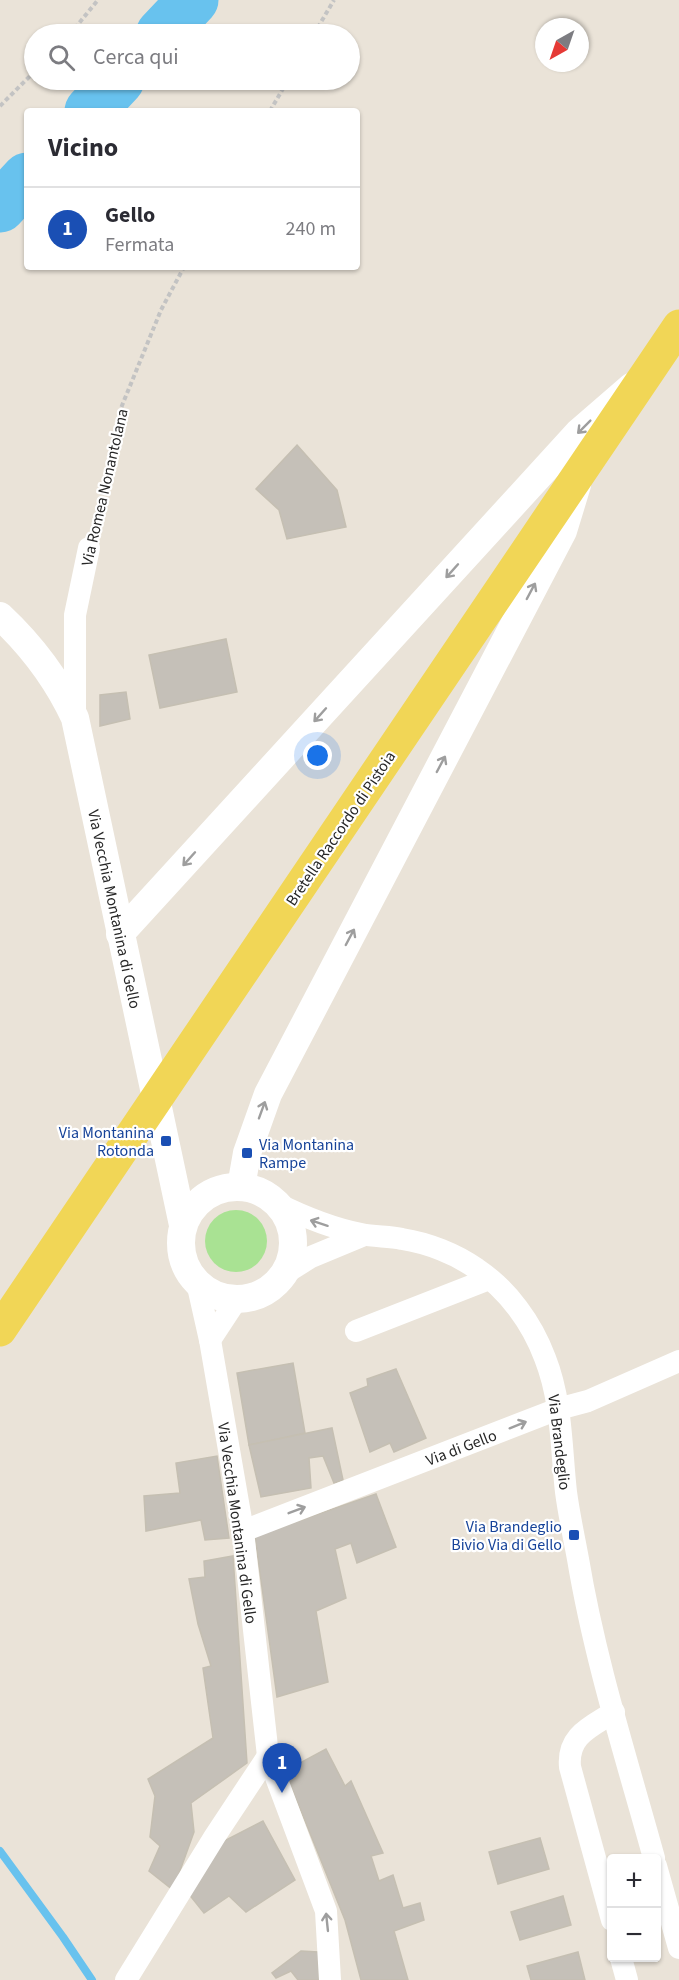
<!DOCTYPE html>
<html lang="it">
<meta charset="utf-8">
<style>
:root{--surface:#fff;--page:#f2f2f3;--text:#2b2b33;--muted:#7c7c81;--line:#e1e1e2;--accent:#ea580c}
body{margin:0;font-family:"Source Sans 3",sans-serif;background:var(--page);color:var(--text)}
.controls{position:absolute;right:18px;bottom:18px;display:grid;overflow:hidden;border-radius:6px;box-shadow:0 2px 4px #0004}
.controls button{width:54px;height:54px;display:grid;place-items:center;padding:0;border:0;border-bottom:2px solid var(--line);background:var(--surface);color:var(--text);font:30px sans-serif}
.compass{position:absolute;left:535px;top:18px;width:54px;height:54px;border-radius:50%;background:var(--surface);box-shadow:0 2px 4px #0004;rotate:220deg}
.you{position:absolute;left:318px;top:756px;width:21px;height:21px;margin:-15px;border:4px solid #fff;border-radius:50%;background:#1a73e8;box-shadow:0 0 0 9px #1a73e833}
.badge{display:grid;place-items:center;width:39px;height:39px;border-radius:50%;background:var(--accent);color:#fff;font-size:20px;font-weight:700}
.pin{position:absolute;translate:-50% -50px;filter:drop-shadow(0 2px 3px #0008)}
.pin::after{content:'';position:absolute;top:32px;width:21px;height:18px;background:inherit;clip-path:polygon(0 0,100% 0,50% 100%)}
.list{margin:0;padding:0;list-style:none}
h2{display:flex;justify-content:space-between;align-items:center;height:78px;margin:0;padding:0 24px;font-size:26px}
h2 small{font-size:20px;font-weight:400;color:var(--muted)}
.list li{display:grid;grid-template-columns:39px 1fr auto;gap:18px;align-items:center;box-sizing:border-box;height:84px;padding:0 24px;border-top:2px solid var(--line)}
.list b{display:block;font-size:22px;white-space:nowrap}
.list p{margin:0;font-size:20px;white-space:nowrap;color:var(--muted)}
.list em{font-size:20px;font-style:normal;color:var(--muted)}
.icon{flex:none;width:33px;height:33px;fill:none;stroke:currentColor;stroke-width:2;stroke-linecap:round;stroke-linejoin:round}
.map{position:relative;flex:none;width:679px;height:1980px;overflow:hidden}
.search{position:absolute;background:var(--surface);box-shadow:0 2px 4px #0004;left:24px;top:24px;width:336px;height:66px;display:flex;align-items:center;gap:15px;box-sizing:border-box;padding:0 21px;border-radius:33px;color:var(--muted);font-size:22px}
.panel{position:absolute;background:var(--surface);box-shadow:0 2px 4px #0004;left:24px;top:108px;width:336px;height:162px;border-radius:6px}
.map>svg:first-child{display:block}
.green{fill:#a9e293}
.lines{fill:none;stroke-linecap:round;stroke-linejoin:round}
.stream{stroke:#68c2ee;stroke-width:8}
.river{stroke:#68c2ee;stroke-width:51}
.building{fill:#c5c0b8;stroke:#c5bfb2;stroke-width:1.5}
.path{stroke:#c3c3c3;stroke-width:4;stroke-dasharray:4.5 3;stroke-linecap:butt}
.minor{stroke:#fff;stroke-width:22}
.tertiary{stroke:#fff;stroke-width:28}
.primary{stroke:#f1d656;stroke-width:33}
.oneway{stroke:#9e9e9e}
.transit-dot{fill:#1a4fb4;stroke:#fff;stroke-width:2}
.labels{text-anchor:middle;stroke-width:4.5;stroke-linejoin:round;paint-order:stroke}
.street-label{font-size:16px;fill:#272727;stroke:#fff}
.transit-label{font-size:16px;fill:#164399;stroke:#fff;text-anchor:end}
</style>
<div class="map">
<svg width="679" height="1980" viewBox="0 0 679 1980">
<rect width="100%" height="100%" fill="#eae3d8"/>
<circle class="green" cx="236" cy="1241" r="31"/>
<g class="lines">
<path class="stream" d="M0 1851 63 1937 92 1980"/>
<g class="river">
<path d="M161 34 193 0"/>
<path d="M90 111 119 80"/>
<path d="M0 207 27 178"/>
</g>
</g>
<g class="building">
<path d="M297 445 337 490 346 527 287 539 279 510 256 489Z"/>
<path d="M226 639 237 692 160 708 149 655Z"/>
<path d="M126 692 130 719 100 726V695Z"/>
<path d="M293 1363 305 1433 249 1445 237 1373Z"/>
<path d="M396 1369 426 1438 394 1452 390 1443 370 1452 350 1393 368 1386 367 1379Z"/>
<path d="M332 1428 343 1480 334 1483 323 1456 309 1458 311 1488 261 1497 249 1445Z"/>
<path d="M217 1456 229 1538 205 1540 201 1520 146 1531 144 1496 180 1493 176 1463Z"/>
<path d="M376 1494 396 1547 357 1563 351 1543 335 1549 346 1598 316 1611 328 1682 277 1697 255 1536Z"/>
<path d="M233 1556 247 1763 191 1803 194 1832 173 1890 149 1871 160 1846 150 1837 155 1796 148 1779 213 1738 203 1668 211 1666 198 1624 189 1579 205 1577 204 1561Z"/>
<path d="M326 1749 345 1786 351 1781 383 1853 371 1856 379 1881 393 1875 403 1908 420 1903 424 1920 394 1931 408 1980H361L345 1920 285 1771Z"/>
<path d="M263 1821 295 1880 246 1912 229 1896 204 1913 188 1893 222 1842Z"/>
<path d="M540 1838 549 1869 498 1884 489 1852Z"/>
<path d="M563 1896 571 1925 520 1940 511 1912Z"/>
<path d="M301 1951 318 1952 319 1980H298L291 1971 276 1978 272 1973Z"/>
<path d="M578 1952 585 1980H531L527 1966Z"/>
</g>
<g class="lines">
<g class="path">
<path d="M70 34 98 0"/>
<path d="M314 34 334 0"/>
<path d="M0 106 34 72"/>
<path d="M270 111 288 80"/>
<path d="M95 524 121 408 161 310 184 267"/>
</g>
<g class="minor">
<path d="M75 717V615L89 548"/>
<path d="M276 1203C304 1217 331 1228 361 1234 375 1237 389 1236 402 1239 428 1243 456 1254 477 1269 508 1290 532 1323 545 1358 562 1401 561 1447 566 1492 569 1515 574 1537 578 1559 595 1661 627 1760 654 1858"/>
<path d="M284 1274 311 1257 364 1235"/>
<path d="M197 1282 210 1340 243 1531 268 1756 326 1911 330 1980"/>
<path d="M356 1331 489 1279"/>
<path d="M210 1340 237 1299"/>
<path d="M243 1531 558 1409 588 1401 679 1361"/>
<path d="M656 1866 679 1948"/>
<path d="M612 1920 570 1767C567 1735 591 1727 614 1712"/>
<path d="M621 1958 627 1980"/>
<path d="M126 1980 215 1836 268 1756"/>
</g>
<g class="tertiary">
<path d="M0 616C32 646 57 679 75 718L183 1225"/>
<path d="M120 934 579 432 631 387"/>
<path d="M241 1187 247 1153 268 1094 563 531 577 485"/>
<circle cx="237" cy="1243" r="56"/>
</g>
<path class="primary" d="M0 1330 679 326"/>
</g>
<defs><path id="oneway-shaft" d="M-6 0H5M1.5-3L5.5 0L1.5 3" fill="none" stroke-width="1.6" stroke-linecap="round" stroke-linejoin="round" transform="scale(1.5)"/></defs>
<g class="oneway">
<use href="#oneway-shaft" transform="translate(584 427) rotate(135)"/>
<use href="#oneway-shaft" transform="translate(452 571) rotate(132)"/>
<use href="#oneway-shaft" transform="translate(531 591) rotate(-62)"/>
<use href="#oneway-shaft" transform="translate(320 715) rotate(132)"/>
<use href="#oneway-shaft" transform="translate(441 764) rotate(-62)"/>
<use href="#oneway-shaft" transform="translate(189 859) rotate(132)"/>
<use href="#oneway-shaft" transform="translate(350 937) rotate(-62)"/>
<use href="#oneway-shaft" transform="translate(262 1110) rotate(-70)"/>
<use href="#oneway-shaft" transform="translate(319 1223) rotate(-162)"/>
<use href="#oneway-shaft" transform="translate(518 1425) rotate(-22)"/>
<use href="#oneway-shaft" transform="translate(297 1510) rotate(-21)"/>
<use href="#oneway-shaft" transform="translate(327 1922) rotate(-96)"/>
</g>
<g class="transit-dot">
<rect x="160" y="1135" width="12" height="12" rx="3"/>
<rect x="241" y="1147" width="12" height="12" rx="3"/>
<rect x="568" y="1529" width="12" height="12" rx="3"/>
</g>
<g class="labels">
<g class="street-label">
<text transform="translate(104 487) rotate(-77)" y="6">Via Romea Nonantolana</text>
<text transform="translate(340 828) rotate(-56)" y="6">Bretella Raccordo di Pistoia</text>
<text transform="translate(115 909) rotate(78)" y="6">Via Vecchia Montanina di Gello</text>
<text transform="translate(560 1442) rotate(83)" y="6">Via Brandeglio</text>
<text transform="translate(461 1447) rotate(-21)" y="6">Via di Gello</text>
<text transform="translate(238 1523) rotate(82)" y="6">Via Vecchia Montanina di Gello</text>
</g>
<g class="transit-label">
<text x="154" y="1138">Via Montanina<tspan x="154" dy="18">Rotonda</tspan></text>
<text x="259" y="1150" text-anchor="start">Via Montanina<tspan x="259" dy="18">Rampe</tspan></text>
<text x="562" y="1532">Via Brandeglio<tspan x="562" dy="18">Bivio Via di Gello</tspan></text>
</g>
</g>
</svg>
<div class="controls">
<button>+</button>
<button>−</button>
</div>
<svg class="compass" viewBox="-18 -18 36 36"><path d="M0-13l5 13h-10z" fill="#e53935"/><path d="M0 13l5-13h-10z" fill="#7c7c81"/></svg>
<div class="you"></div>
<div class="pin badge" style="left:282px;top:1793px;background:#1a4fb4">1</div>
<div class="search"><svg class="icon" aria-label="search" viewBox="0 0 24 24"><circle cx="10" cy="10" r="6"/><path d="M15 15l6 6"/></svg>Cerca qui</div>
<section class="panel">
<h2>Vicino<small></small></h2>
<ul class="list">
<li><span class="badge" style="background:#1a4fb4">1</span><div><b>Gello</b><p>Fermata</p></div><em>240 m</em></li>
</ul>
</section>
</div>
